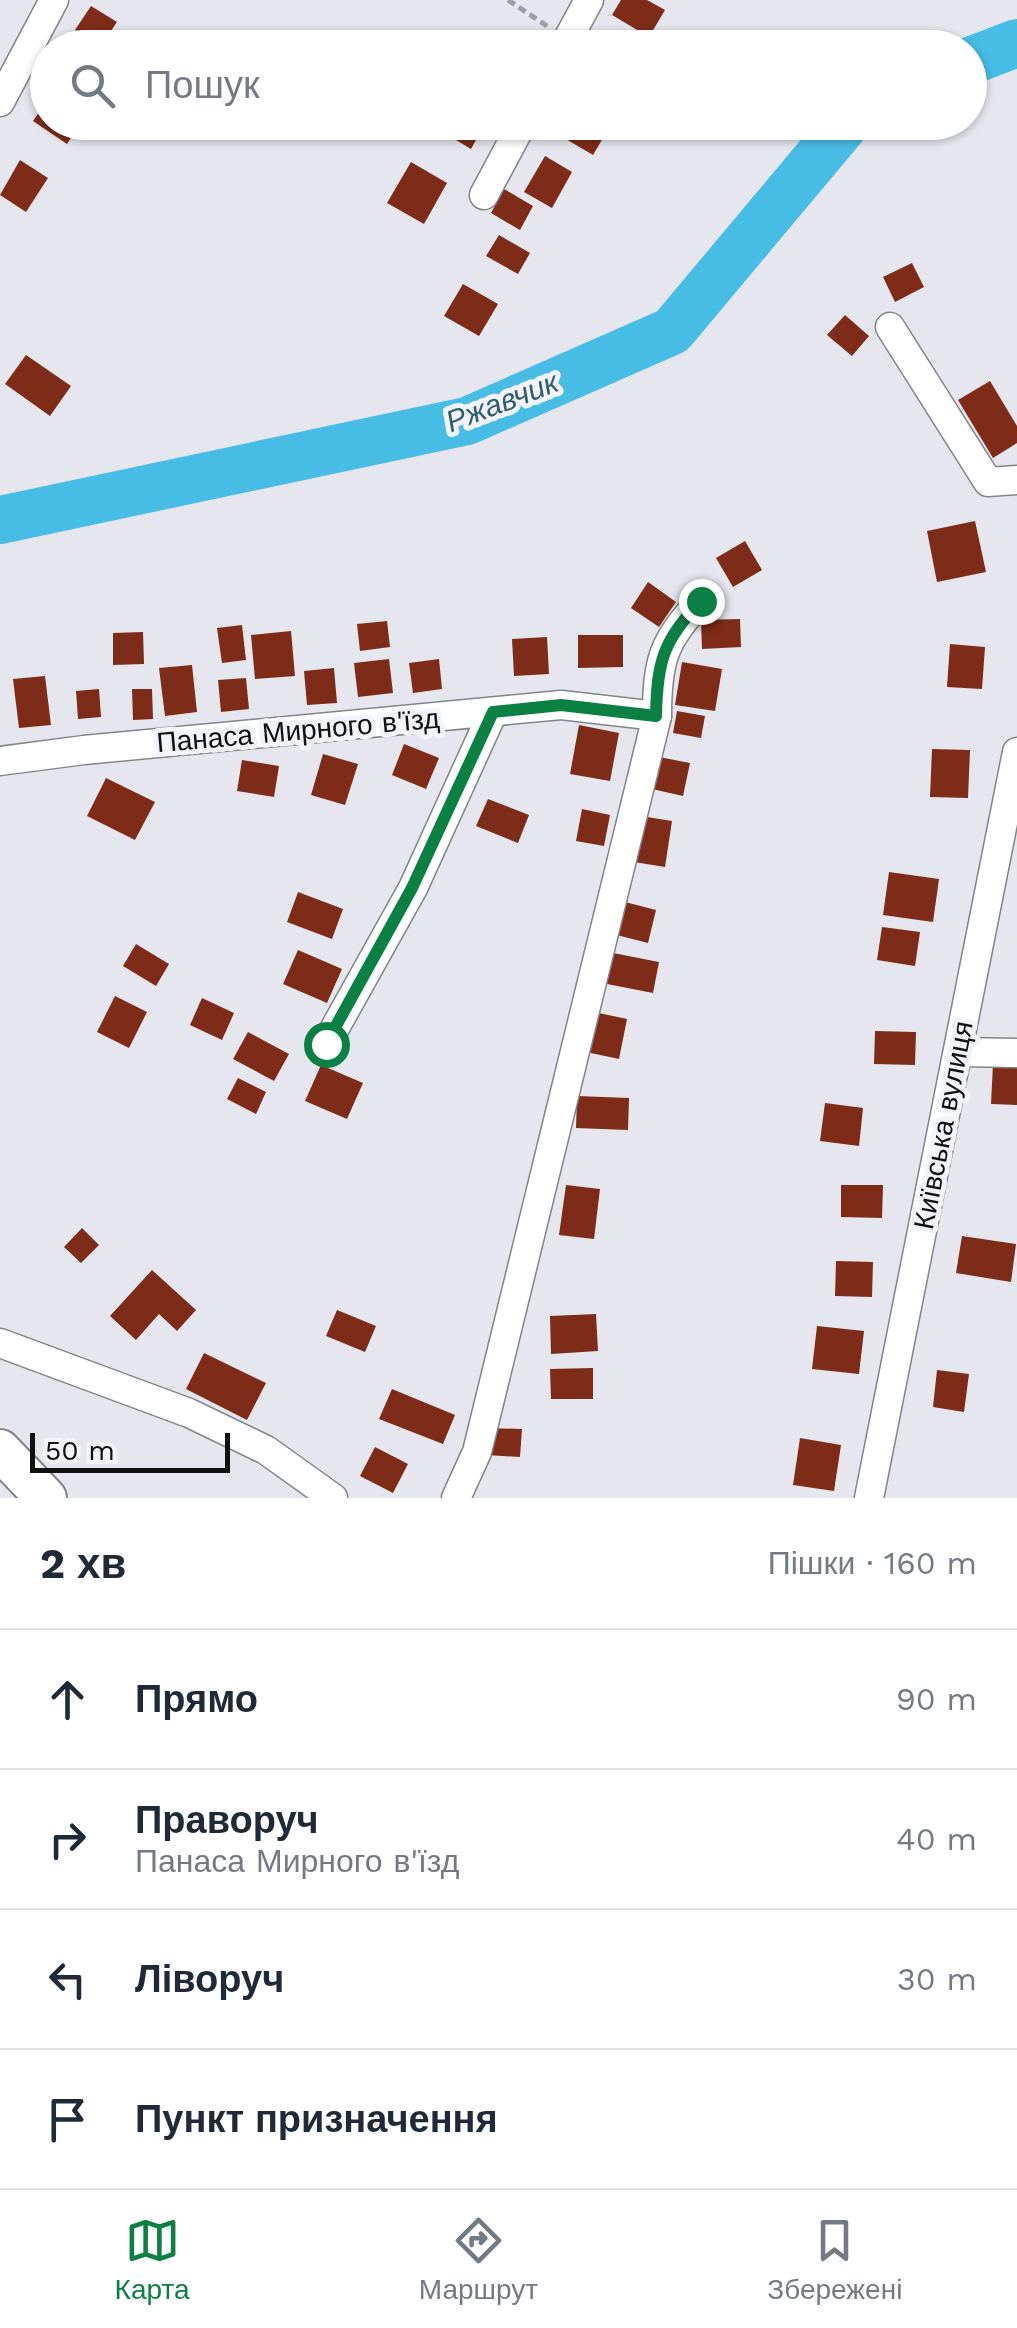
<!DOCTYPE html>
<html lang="uk">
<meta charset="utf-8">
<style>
:root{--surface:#fff;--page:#f2f2f3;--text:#1f2937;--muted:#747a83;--line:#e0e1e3;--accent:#0b8043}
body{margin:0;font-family:"Work Sans",sans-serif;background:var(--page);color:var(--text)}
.scale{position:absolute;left:30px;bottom:25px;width:200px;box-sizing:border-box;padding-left:10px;border:5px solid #0f1012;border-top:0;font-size:28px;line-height:35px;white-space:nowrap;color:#0f1012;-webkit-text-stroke:8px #f3f4fb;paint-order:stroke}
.stop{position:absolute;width:30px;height:30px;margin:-22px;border:8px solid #0b8043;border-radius:50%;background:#fff}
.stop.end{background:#0b8043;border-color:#fff;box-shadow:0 2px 10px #0008}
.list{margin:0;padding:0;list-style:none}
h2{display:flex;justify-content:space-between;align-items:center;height:130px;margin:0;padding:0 40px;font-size:42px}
h2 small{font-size:32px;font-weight:400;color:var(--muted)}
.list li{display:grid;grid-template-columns:65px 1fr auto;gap:30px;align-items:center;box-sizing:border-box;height:140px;padding:0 40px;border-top:2px solid var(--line)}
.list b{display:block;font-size:38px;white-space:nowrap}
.list p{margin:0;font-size:32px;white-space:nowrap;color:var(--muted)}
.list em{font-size:32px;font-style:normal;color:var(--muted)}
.icon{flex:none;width:55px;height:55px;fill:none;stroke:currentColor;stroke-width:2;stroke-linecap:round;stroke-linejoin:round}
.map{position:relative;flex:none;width:1017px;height:1498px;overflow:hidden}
.search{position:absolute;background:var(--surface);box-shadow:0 2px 8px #0004;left:30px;right:30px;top:30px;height:110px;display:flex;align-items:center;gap:25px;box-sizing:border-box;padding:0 35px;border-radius:55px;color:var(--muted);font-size:38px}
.sheet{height:690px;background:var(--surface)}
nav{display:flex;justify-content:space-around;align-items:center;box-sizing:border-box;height:140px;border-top:2px solid var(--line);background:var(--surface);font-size:28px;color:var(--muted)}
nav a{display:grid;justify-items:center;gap:5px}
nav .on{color:var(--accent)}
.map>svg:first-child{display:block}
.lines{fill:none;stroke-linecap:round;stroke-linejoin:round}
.river{stroke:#47bce5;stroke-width:48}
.building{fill:#7e2c17}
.minor-casing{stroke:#838389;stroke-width:31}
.highway-casing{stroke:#838389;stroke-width:44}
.path{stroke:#9d9ea3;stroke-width:5;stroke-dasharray:8 5;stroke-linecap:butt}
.minor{stroke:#fff;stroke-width:28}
.highway{stroke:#fff;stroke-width:40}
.route{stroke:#0b8043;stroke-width:12}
.labels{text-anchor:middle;stroke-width:10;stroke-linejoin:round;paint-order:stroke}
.street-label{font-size:28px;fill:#0f1012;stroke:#f3f4fb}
.water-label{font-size:30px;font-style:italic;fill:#2f5e70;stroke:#f3f4fb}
</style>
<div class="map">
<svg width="1017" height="1498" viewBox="0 0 1017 1498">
<rect width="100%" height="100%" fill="#e6e7ee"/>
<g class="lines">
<g class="river">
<path d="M970 61 1017 43"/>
<path d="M0 520 467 421 672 331 847 122"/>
</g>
</g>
<g class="building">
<path d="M621 0H647L665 10 649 37 612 15Z"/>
<path d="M91 6 117 22 100 47 75 30Z"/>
<path d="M48 99V122H81L67 144 33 121Z"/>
<path d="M446 122H486L471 149 441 131Z"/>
<path d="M566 122H588L606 133 593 155 559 135Z"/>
<path d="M545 156 572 172 552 208 524 192Z"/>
<path d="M20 160 48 178 26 212 0 195Z"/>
<path d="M411 162 447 183 424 224 387 203Z"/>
<path d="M504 189 533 206 520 230 491 213Z"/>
<path d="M499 235 530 253 518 274 486 256Z"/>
<path d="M912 263 924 287 895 302 883 277Z"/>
<path d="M463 284 498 304 479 336 444 316Z"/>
<path d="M845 315 869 336 852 356 827 335Z"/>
<path d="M26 355 71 386 50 416 5 384Z"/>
<path d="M990 381 1017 426V443L993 458 958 400Z"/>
<path d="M975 521 986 572 937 582 927 531Z"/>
<path d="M745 541 762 570 733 587 716 558Z"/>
<path d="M648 582 676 602 659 627 631 608Z"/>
<path d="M740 619 741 647 702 649 701 620Z"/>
<path d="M387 621 390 647 360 651 357 624Z"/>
<path d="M242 625 246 660 222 663 217 628Z"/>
<path d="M291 631 295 676 255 679 251 635Z"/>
<path d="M143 632 144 664 113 665V633Z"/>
<path d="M578 635H623V667L578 668Z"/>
<path d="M547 637 549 674 514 676 512 639Z"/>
<path d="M950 644 985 647 982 689 947 687Z"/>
<path d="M389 659 393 693 358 697 354 663Z"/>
<path d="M439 659 442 689 413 693 409 663Z"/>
<path d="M682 662 722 669 715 711 675 705Z"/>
<path d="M192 665 197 712 165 716 159 668Z"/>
<path d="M334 668 337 703 307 705 304 671Z"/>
<path d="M45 676 51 725 19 728 13 679Z"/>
<path d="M246 678 249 709 221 712 218 680Z"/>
<path d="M99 689 101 717 78 719 76 691Z"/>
<path d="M132 689H152L153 719 133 720Z"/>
<path d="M677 711 705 716 701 738 673 733Z"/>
<path d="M579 725 619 733 610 781 570 774Z"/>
<path d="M404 744 439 758 426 789 392 775Z"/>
<path d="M932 749 970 750 968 798 930 797Z"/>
<path d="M323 754 358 764 345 805 311 795Z"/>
<path d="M659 757 690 763 683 796 652 789Z"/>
<path d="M242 760 279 766 274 797 237 791Z"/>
<path d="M106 778 155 802 135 840 87 816Z"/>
<path d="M488 799 529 815 518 843 476 826Z"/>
<path d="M582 809 610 815 604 846 576 841Z"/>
<path d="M641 816 672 821 665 867 634 862Z"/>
<path d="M889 872 939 879 933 922 883 915Z"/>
<path d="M298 892 343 909 332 939 287 922Z"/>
<path d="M621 901 656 910 648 943 613 934Z"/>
<path d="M882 927 920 932 915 966 877 960Z"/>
<path d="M136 944 169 964 156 986 123 966Z"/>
<path d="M298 950 342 969 327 1003 283 984Z"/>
<path d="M608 952 659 962 653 993 602 983Z"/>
<path d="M115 996 147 1012 129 1048 97 1032Z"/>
<path d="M202 998 234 1013 222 1040 190 1025Z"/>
<path d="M594 1012 627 1019 619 1059 586 1052Z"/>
<path d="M875 1031 916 1032 915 1065 874 1064Z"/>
<path d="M248 1032 289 1054 274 1081 233 1059Z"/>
<path d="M993 1064 1017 1066V1105L991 1104Z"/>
<path d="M321 1065 363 1083 347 1119 305 1101Z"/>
<path d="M238 1078 266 1092 256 1114 227 1099Z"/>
<path d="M577 1096 629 1098 628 1130 576 1128Z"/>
<path d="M825 1103 863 1108 859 1146 820 1141Z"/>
<path d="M566 1185 600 1189 594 1239 559 1235Z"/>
<path d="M841 1185H883L882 1218 841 1217Z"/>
<path d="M82 1228 99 1245 81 1263 64 1247Z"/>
<path d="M962 1236 1016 1244 1011 1282 956 1273Z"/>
<path d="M836 1261 873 1262 872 1297 835 1296Z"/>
<path d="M152 1270 196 1310 177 1331 159 1314 136 1340 110 1316Z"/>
<path d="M337 1310 376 1326 365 1352 326 1336Z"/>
<path d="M596 1314 598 1351 551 1354 550 1316Z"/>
<path d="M817 1326 864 1331 859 1374 812 1369Z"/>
<path d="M204 1353 266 1383 247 1420 186 1389Z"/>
<path d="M593 1368V1399H551L550 1369Z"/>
<path d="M937 1370 969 1374 964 1412 933 1407Z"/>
<path d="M392 1389 455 1415 443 1444 379 1419Z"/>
<path d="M488 1428 522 1429 520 1457 487 1455Z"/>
<path d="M800 1438 841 1445 834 1491 793 1485Z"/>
<path d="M375 1447 408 1464 393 1493 360 1476Z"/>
</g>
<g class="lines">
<defs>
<g id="minor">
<path d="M563 48 589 0"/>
<path d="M0 102 54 0"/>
<path d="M484 195 523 122"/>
<path d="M890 327 988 482 1017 480"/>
<path d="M0 761 84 750 561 705 657 716"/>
<path d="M326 1044 413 888 493 712"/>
<path d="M958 1052 1017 1053"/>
<path d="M0 1343 189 1413 266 1450 333 1498"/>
<path d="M456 1498 477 1452 657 716C657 662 663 640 701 601"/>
<path d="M869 1498 1017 752"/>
</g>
<path id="highway" d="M0 1450 46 1498"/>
</defs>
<use href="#minor" class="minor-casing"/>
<use href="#highway" class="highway-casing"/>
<path class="path" d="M508 0 547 26"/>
<use href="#minor" class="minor"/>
<use href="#highway" class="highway"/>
</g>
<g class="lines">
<path class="route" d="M326 1044 412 888 493 712 561 705 656 716C657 662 663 640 701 601"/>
</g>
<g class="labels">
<g class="street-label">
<text transform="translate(298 730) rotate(-5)" y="10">Панаса Мирного в'їзд</text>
<text transform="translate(943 1125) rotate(-79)" y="10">Київська вулиця</text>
</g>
<g class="water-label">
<text transform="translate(502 402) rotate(-21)" y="10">Ржавчик</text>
</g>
</g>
</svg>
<div class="scale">50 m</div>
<div class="stop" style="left:326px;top:1044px"></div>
<div class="stop end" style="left:701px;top:601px"></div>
<div class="search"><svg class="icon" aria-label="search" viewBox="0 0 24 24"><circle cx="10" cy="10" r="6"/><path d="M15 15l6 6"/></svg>Пошук</div>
</div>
<section class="sheet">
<h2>2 хв<small>Пішки · 160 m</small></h2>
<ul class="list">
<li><svg class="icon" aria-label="ahead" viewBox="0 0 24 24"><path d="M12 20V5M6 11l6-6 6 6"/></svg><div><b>Прямо</b></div><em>90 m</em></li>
<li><svg class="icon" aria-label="right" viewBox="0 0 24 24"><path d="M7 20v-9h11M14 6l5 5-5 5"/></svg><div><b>Праворуч</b><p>Панаса Мирного в'їзд</p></div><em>40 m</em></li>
<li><svg class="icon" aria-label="left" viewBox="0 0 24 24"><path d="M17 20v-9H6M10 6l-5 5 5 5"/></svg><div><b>Ліворуч</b></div><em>30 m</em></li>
<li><svg class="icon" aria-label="arrive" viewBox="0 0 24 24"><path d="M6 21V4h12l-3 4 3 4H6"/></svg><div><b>Пункт призначення</b></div></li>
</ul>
</section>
<nav>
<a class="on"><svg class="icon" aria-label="map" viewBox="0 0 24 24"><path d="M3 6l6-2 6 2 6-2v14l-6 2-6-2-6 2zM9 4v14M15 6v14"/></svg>Карта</a>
<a><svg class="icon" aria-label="directions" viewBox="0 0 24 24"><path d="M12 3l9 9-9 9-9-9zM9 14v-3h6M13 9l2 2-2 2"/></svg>Маршрут</a>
<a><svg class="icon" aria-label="saved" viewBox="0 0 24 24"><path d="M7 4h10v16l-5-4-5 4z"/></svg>Збережені</a>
</nav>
